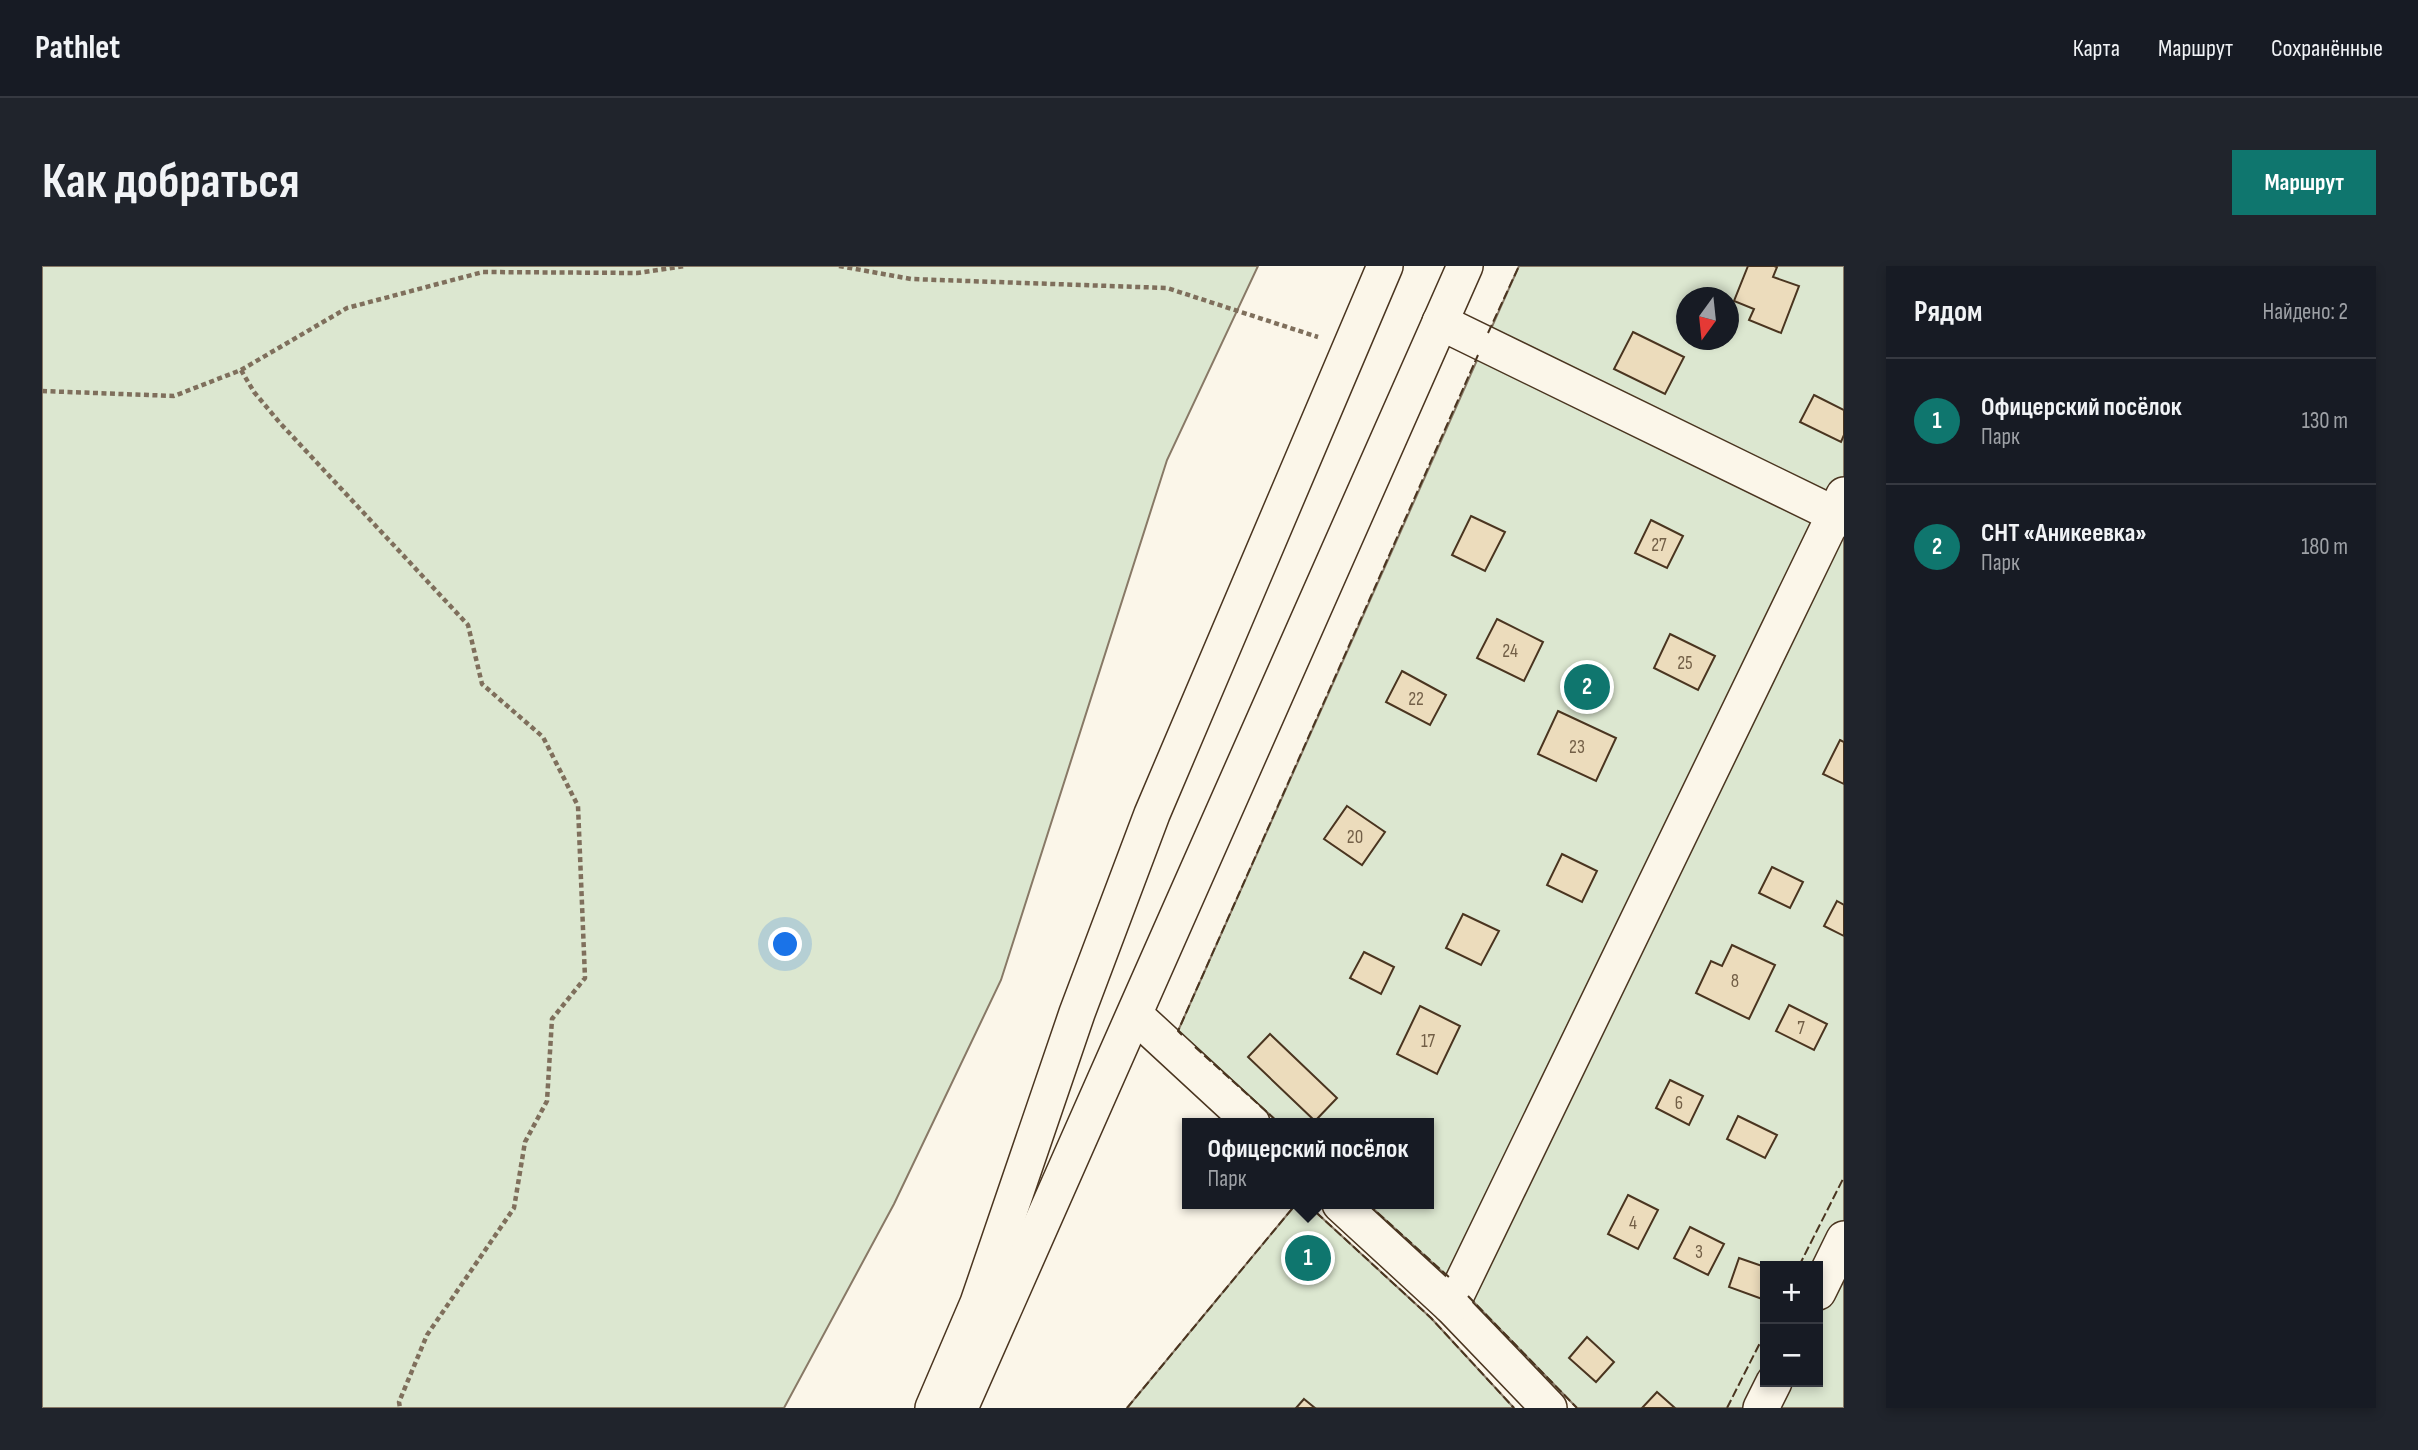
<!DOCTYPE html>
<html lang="ru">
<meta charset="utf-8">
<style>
:root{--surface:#171b24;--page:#20242c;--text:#f1f3f6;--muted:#9ea1a6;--line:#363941;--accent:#0f766e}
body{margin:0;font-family:"Sofia Sans Condensed",sans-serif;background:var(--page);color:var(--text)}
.controls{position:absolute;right:21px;bottom:21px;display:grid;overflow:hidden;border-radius:0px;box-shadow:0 4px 10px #0003}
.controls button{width:63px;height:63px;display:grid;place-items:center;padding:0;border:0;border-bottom:2px solid var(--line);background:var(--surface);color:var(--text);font:35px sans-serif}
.compass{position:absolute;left:1634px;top:21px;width:63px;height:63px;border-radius:50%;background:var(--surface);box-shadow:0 4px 10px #0003;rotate:195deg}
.you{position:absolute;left:744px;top:679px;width:24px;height:24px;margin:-18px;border:5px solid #fff;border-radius:50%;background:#1a73e8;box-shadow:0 0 0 10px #1a73e833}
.badge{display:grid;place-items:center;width:46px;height:46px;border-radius:50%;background:var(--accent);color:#fff;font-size:23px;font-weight:700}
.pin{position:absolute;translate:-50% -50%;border:4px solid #fff;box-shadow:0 2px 7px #0006}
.popup{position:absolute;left:1140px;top:852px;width:252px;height:91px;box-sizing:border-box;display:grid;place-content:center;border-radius:0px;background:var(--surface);filter:drop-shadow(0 2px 5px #0005);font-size:23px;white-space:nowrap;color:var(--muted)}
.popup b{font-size:26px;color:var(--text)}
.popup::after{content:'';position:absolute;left:50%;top:100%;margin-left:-14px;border:14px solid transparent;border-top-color:var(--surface)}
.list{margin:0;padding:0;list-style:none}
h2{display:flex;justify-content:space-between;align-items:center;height:91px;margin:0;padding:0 28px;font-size:30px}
h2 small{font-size:23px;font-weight:400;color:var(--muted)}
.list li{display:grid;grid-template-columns:46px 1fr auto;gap:21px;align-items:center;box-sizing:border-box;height:126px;padding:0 28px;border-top:2px solid var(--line)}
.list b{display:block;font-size:26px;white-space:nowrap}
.list p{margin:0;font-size:23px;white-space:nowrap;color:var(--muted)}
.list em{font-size:23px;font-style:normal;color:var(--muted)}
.map{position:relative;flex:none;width:1802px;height:1142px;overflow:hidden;border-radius:0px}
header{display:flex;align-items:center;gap:42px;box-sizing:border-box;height:98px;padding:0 35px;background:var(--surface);border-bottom:2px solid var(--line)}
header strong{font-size:33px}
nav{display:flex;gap:38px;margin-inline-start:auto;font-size:24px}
.intro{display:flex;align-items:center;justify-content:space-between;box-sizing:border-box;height:168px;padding:0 42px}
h1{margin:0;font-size:49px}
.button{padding:18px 32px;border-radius:0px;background:var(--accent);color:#fff;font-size:24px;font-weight:700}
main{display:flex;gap:42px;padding:0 42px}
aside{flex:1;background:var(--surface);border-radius:0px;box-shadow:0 4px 10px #0003}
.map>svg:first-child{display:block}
.green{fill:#dce7d0;stroke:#887966;stroke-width:2;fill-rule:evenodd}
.building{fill:#ecdcbc;stroke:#4a3520;stroke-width:2}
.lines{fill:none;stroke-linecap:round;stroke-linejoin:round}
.minor-casing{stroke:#4a3520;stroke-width:38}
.path{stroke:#7f6f5c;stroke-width:4.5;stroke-dasharray:5 3.5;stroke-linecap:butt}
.minor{stroke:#fbf6e9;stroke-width:35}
.fence{stroke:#4a3520;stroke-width:2;stroke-dasharray:9 3.5;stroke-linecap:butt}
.labels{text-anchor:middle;stroke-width:5;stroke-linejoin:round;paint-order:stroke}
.number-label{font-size:19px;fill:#725f47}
</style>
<header>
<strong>Pathlet</strong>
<nav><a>Карта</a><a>Маршрут</a><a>Сохранённые</a></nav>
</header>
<div class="intro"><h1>Как добраться</h1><a class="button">Маршрут</a></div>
<main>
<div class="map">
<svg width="1802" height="1142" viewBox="0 0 1802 1142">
<rect width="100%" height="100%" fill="#fbf6e9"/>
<g class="green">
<path d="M0 0H1216L1125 194 959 714 852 938 742 1142H0Z"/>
<path d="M1477 0H1802V1142H1535L1417 1021 1326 938H1387V857H1237L1136 765ZM1644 32H1686V74H1644ZM1723 1000H1776V1116H1723Z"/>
<path d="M1254 938H1265L1389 1052 1472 1142H1085Z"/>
</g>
<g class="building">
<path d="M1706 0H1732L1735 1 1731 11 1757 20 1739 67 1707 54 1712 43 1692 35Z"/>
<path d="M1591 66 1642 91 1623 128 1572 103Z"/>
<path d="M1772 129 1802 144V169L1799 176 1758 156Z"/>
<path d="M1429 250 1463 266 1443 305 1410 289Z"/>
<path d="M1609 254 1641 270 1625 302 1593 287Z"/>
<path d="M1455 353 1501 376 1482 415 1435 392Z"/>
<path d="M1628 368 1673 390 1656 424 1612 402Z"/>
<path d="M1360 405 1404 429 1388 459 1344 436Z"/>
<path d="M1516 445 1574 472 1554 515 1496 488Z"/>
<path d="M1798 474 1802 476V518L1781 508Z"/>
<path d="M1305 540 1343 566 1320 599 1282 573Z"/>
<path d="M1520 588 1555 605 1540 636 1505 619Z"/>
<path d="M1730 601 1761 616 1748 642 1717 627Z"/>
<path d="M1795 635 1802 639V670L1782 660Z"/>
<path d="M1421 648 1457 665 1439 699 1404 682Z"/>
<path d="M1690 679 1733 699 1707 753 1654 727 1669 695 1680 700Z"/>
<path d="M1322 686 1352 701 1339 728 1308 712Z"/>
<path d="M1747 739 1785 758 1772 784 1734 765Z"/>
<path d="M1378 740 1418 760 1395 808 1355 788Z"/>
<path d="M1228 768 1295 832 1273 855 1206 791Z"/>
<path d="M1628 814 1661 830 1647 859 1614 842Z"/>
<path d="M1696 850 1735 869 1723 892 1685 873Z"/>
<path d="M1586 929 1616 944 1596 983 1566 968Z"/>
<path d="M1648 961 1682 978 1666 1009 1632 992Z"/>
<path d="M1697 992 1723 1001V1034L1687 1021Z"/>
<path d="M1545 1071 1572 1096 1554 1116 1527 1092Z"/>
<path d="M1615 1126 1633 1142H1600Z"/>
<path d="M1262 1133 1273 1142H1254Z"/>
</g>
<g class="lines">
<defs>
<g id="minor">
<path d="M1398 56 1802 253"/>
<path d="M1093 749 1210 857"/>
<path d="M1298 938 1409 1040 1507 1142"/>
<path d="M1776 1026 1802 973"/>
<path d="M1409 1040 1802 229"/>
<path d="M891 1142 936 1037 1035 747 1110 548 1343 0"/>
<path d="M918 1142 1423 0"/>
<path d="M1719 1142 1732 1116"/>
</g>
</defs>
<use href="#minor" class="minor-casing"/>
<g class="path">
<path d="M797 0 869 13 1125 22 1276 71"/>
<path d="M199 104 212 126 238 157 426 359 440 418 501 471 536 540 543 712 510 753 505 835 483 876 472 942 385 1069 357 1136 358 1142"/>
<path d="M0 125 132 130 199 104 305 42 441 6 595 7 643 0"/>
</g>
<use href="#minor" class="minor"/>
<g class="fence">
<path d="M1446 67 1477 0"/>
<path d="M1140 769 1136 765 1436 89"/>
<path d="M1153 781 1237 857"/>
<path d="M1265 938 1389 1052 1472 1142"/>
<path d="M1326 938 1409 1013"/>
<path d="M1757 1000 1802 911"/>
<path d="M1426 1030 1535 1142"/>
<path d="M1085 1142 1254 938"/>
<path d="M1685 1142 1723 1067"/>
</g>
</g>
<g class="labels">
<g class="number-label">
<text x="1617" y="285">27</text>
<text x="1468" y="391">24</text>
<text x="1643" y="403">25</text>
<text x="1374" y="439">22</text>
<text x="1535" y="487">23</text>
<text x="1313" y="577">20</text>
<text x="1693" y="721">8</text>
<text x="1759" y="768">7</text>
<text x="1386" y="781">17</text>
<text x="1637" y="843">6</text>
<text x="1591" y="963">4</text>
<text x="1657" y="992">3</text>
</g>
</g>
</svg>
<div class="controls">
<button>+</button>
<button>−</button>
</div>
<svg class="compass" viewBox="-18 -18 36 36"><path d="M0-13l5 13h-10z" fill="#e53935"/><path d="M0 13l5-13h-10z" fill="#9ea1a6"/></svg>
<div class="you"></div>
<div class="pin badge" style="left:1266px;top:992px">1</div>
<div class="popup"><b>Офицерский посёлок</b>Парк</div>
<div class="pin badge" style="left:1545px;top:421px">2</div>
</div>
<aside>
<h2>Рядом<small>Найдено: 2</small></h2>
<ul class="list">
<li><span class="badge">1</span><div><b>Офицерский посёлок</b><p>Парк</p></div><em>130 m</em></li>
<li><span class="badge">2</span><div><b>СНТ «Аникеевка»</b><p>Парк</p></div><em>180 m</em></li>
</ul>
</aside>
</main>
